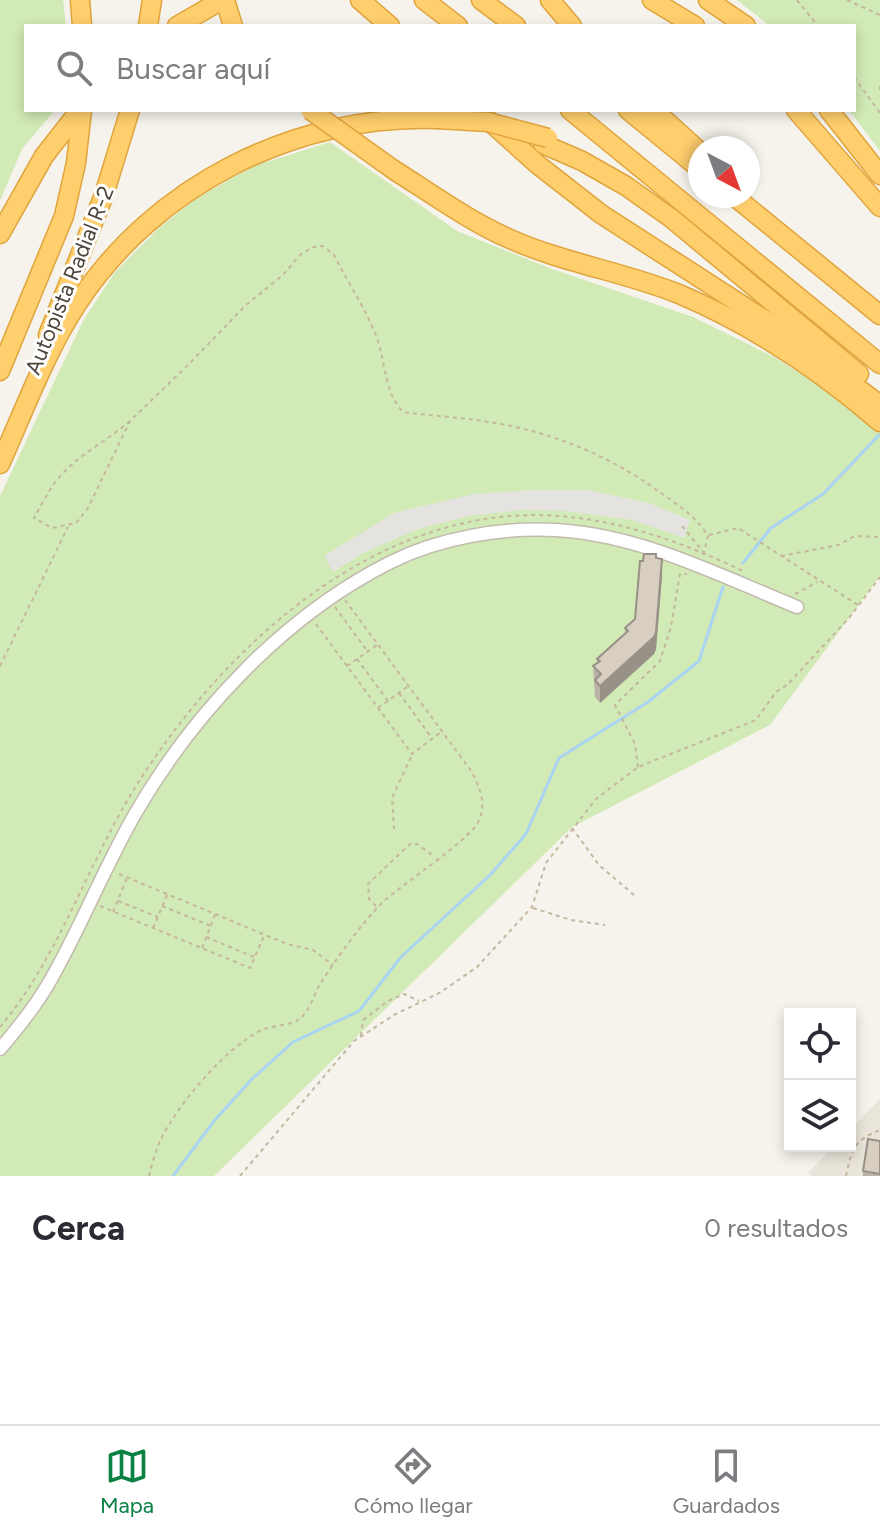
<!DOCTYPE html>
<html lang="es">
<meta charset="utf-8">
<style>
:root{--surface:#fff;--page:#f7f7f7;--text:#2b2b33;--muted:#7c7c81;--line:#e1e1e2;--accent:#0b8043}
body{margin:0;font-family:Figtree,sans-serif;background:var(--page);color:var(--text)}
.controls{position:absolute;right:24px;bottom:24px;display:grid;overflow:hidden;border-radius:0px;box-shadow:0 4px 12px #0003}
.controls button{width:72px;height:72px;display:grid;place-items:center;padding:0;border:0;border-bottom:2px solid var(--line);background:var(--surface);color:var(--text);font:40px sans-serif}
.compass{position:absolute;left:688px;top:136px;width:72px;height:72px;border-radius:50%;background:var(--surface);box-shadow:0 4px 12px #0003;rotate:139deg}
.list{margin:0;padding:0;list-style:none}
h2{display:flex;justify-content:space-between;align-items:center;height:104px;margin:0;padding:0 32px;font-size:34px}
h2 small{font-size:26px;font-weight:400;color:var(--muted)}
.icon{flex:none;width:44px;height:44px;fill:none;stroke:currentColor;stroke-width:2;stroke-linecap:round;stroke-linejoin:round}
.map{position:relative;flex:none;width:880px;height:1176px;overflow:hidden}
.search{position:absolute;background:var(--surface);box-shadow:0 4px 12px #0003;left:24px;right:24px;top:24px;height:88px;display:flex;align-items:center;gap:20px;box-sizing:border-box;padding:0 28px;border-radius:0px;color:var(--muted);font-size:30px}
.sheet{height:248px;background:var(--surface)}
nav{display:flex;justify-content:space-around;align-items:center;box-sizing:border-box;height:112px;border-top:2px solid var(--line);background:var(--surface);font-size:22px;color:var(--muted)}
nav a{display:grid;justify-items:center;gap:4px}
nav .on{color:var(--accent)}
.map>svg:first-child{display:block}
.residential{fill:#eae5da}
.green{fill:#d2eab5}
.parking{fill:#e5e3e0}
.lines{fill:none;stroke-linecap:round;stroke-linejoin:round}
.stream{stroke:#a9d4f2;stroke-width:3}
.minor-casing{stroke:#c2bbae;stroke-width:15}
.highway-casing{stroke:#e0a43c;stroke-width:21}
.path{stroke:#c4b79f;stroke-width:2;stroke-dasharray:4 4;stroke-linecap:butt}
.minor{stroke:#fff;stroke-width:12}
.highway{stroke:#ffcf6e;stroke-width:18}
.highway-bridge-casing{stroke:#e0a43c;stroke-width:21;stroke-linecap:butt}
.highway-bridge{stroke:#ffcf6e;stroke-width:18}
.wall{fill:#bab2a6}
.shaded-wall{fill:#979187}
.building{fill:#d8cfc1;stroke:#979187;stroke-width:2}
.labels{text-anchor:middle;stroke-width:6;stroke-linejoin:round;paint-order:stroke}
.street-label{font-size:22px;fill:#4b4439;stroke:#fff}
</style>
<div class="map">
<svg width="880" height="1176" viewBox="0 0 880 1176">
<rect width="100%" height="100%" fill="#f6f3ec"/>
<path class="residential" d="M880 1099V1176H812L808 1173 834 1146H850V1130Z"/>
<g class="green">
<path d="M0 0H63L66 26H26V110H55L22 149 0 201Z"/>
<path d="M737 0H880V151L849 110H854V26H770Z"/>
<path d="M330 142 457 231 552 269 693 317 774 357 864 414 880 428V576L770 725 572 827 214 1176H0V496L83 321 115 272 160 227 197 198 254 166Z"/>
</g>
<path class="parking" d="M537 490H588L649 503 690 520 684 538 632 520 566 511 522 510 470 516 418 529 365 552 333 572 324 556 394 513 474 494Z"/>
<g class="lines">
<g class="stream">
<path d="M743 563 771 528 823 494 879 435"/>
<path d="M173 1176 214 1121 252 1079 293 1042 359 1011 401 957 490 875 526 834 559 758 648 702 699 661 723 587"/>
</g>
<defs>
<path id="minor" d="M0 1049C18 1028 36 1006 50 981 81 927 104 868 135 814 194 712 285 615 391 562 439 538 502 527 556 530 641 535 719 575 797 607"/>
<g id="highway">
<path d="M80 0 82 26"/>
<path d="M225 0 233 26"/>
<path d="M360 0 390 26"/>
<path d="M424 0 458 26"/>
<path d="M481 0 516 26"/>
<path d="M550 0 572 26"/>
<path d="M652 0 695 26"/>
<path d="M708 0 746 26"/>
<path d="M148 26 152 0"/>
<path d="M177 26 222 0"/>
<path d="M477 110 537 164 601 214 782 331 880 405"/>
<path d="M570 110 880 364"/>
<path d="M628 110 700 169"/>
<path d="M654 110 700 152"/>
<path d="M796 110 880 207"/>
<path d="M829 110 880 175"/>
<path d="M543 144 582 161 626 186 671 218 859 374"/>
<path d="M394 170C432 194 469 221 510 239 564 263 624 272 679 294 752 325 820 370 880 422"/>
<path d="M734 196 880 315"/>
<path d="M0 234 44 156 80 110"/>
<path d="M48 335 104 195 130 110"/>
<path d="M0 371 64 216 76 163 82 110"/>
<path d="M0 464C24 411 45 353 77 304 154 186 295 114 437 119"/>
</g>
</defs>
<use href="#minor" class="minor-casing"/>
<use href="#highway" class="highway-casing"/>
<g class="path">
<path d="M797 0 818 26"/>
<path d="M847 0 880 15"/>
<path d="M854 77 880 113"/>
<path d="M880 86V93"/>
<path d="M130 421C107 441 76 456 57 480 48 491 41 506 34 518L52 528 76 523 88 508 130 421 187 366 246 305 283 275 300 255 313 247 323 246 334 255C348 283 368 312 378 341 386 366 384 391 403 412 431 416 460 417 489 422 549 431 609 455 658 491 678 505 695 515 708 536L703 556"/>
<path d="M682 526 704 553"/>
<path d="M709 535 738 528 858 605"/>
<path d="M781 556 838 545 855 536 880 537"/>
<path d="M795 594 817 582"/>
<path d="M335 607 368 652"/>
<path d="M316 624 412 754 441 732"/>
<path d="M357 659 388 701"/>
<path d="M0 666 68 527"/>
<path d="M347 666 377 645"/>
<path d="M399 693 431 737"/>
<path d="M378 708 407 687"/>
<path d="M638 767 635 744 615 705 660 661 671 627 680 574H687"/>
<path d="M572 828 599 865 634 895"/>
<path d="M394 829 392 798 412 755"/>
<path d="M119 874 287 944 313 950 333 965"/>
<path d="M118 901 158 917"/>
<path d="M100 906 250 968 264 936"/>
<path d="M162 906 211 926"/>
<path d="M376 906 369 899 368 884 410 844H417L435 857"/>
<path d="M533 908 571 920 605 925"/>
<path d="M113 912 127 878"/>
<path d="M153 928 167 895"/>
<path d="M206 937 254 957"/>
<path d="M202 948 215 915"/>
<path d="M0 1027C58 958 86 868 133 791 221 648 378 502 559 516 624 521 684 543 743 571"/>
<path d="M361 1036 363 1020 388 1001 404 994 419 1001"/>
<path d="M149 1176C152 1165 155 1152 160 1141 177 1105 227 1046 262 1030 273 1025 288 1026 298 1020 309 1013 314 995 320 984 336 959 359 927 379 906 400 884 473 840 480 818 486 801 479 787 472 772L345 600"/>
<path d="M240 1176 354 1041 394 1015 441 992 477 967 532 907 546 863 596 799 638 767 756 720 776 692 787 685 849 618 880 577"/>
<path d="M846 1176C852 1149 853 1141 880 1130"/>
</g>
<use href="#minor" class="minor"/>
<use href="#highway" class="highway"/>
<defs>
<g id="highway-bridge">
<path d="M310 110 394 170"/>
<path d="M437 119 488 122 548 138"/>
</g>
</defs>
<use href="#highway-bridge" class="highway-bridge-casing"/>
<use href="#highway-bridge" class="highway-bridge"/>
</g>
<g class="wall">
<path d="M656 558 662 576 656 649 654 654 600 703 595 697 593 666 597 663V659L625 633V628L635 619 643 561Z"/>
<path d="M880 1141V1176H863V1171Z"/>
</g>
<path class="shaded-wall" d="M662 559V576L656 649 654 654 600 703V686L654 637Z"/>
<g class="building">
<path d="M644 554H656V558L662 559 656 632 654 637 600 686 595 680 601 674 593 666 600 661 597 659 628 631 625 628 635 619 640 561H643Z"/>
<path d="M868 1139 880 1141V1174L863 1171Z"/>
</g>
<g class="labels">
<g class="street-label">
<text transform="translate(69 280) rotate(-68)" y="8">Autopista Radial R-2</text>
</g>
</g>
</svg>
<div class="controls">
<button><svg class="icon" aria-label="locate" viewBox="0 0 24 24"><circle cx="12" cy="12" r="6"/><path d="M12 2v4M12 18v4M2 12h4M18 12h4"/></svg></button>
<button><svg class="icon" aria-label="layers" viewBox="0 0 24 24"><path d="M12 4l9 5-9 5-9-5zM3 14l9 5 9-5"/></svg></button>
</div>
<svg class="compass" viewBox="-18 -18 36 36"><path d="M0-13l5 13h-10z" fill="#e53935"/><path d="M0 13l5-13h-10z" fill="#7c7c81"/></svg>
<div class="search"><svg class="icon" aria-label="search" viewBox="0 0 24 24"><circle cx="10" cy="10" r="6"/><path d="M15 15l6 6"/></svg>Buscar aquí</div>
</div>
<section class="sheet">
<h2>Cerca<small>0 resultados</small></h2>
<ul class="list">
</ul>
</section>
<nav>
<a class="on"><svg class="icon" aria-label="map" viewBox="0 0 24 24"><path d="M3 6l6-2 6 2 6-2v14l-6 2-6-2-6 2zM9 4v14M15 6v14"/></svg>Mapa</a>
<a><svg class="icon" aria-label="directions" viewBox="0 0 24 24"><path d="M12 3l9 9-9 9-9-9zM9 14v-3h6M13 9l2 2-2 2"/></svg>Cómo llegar</a>
<a><svg class="icon" aria-label="saved" viewBox="0 0 24 24"><path d="M7 4h10v16l-5-4-5 4z"/></svg>Guardados</a>
</nav>
